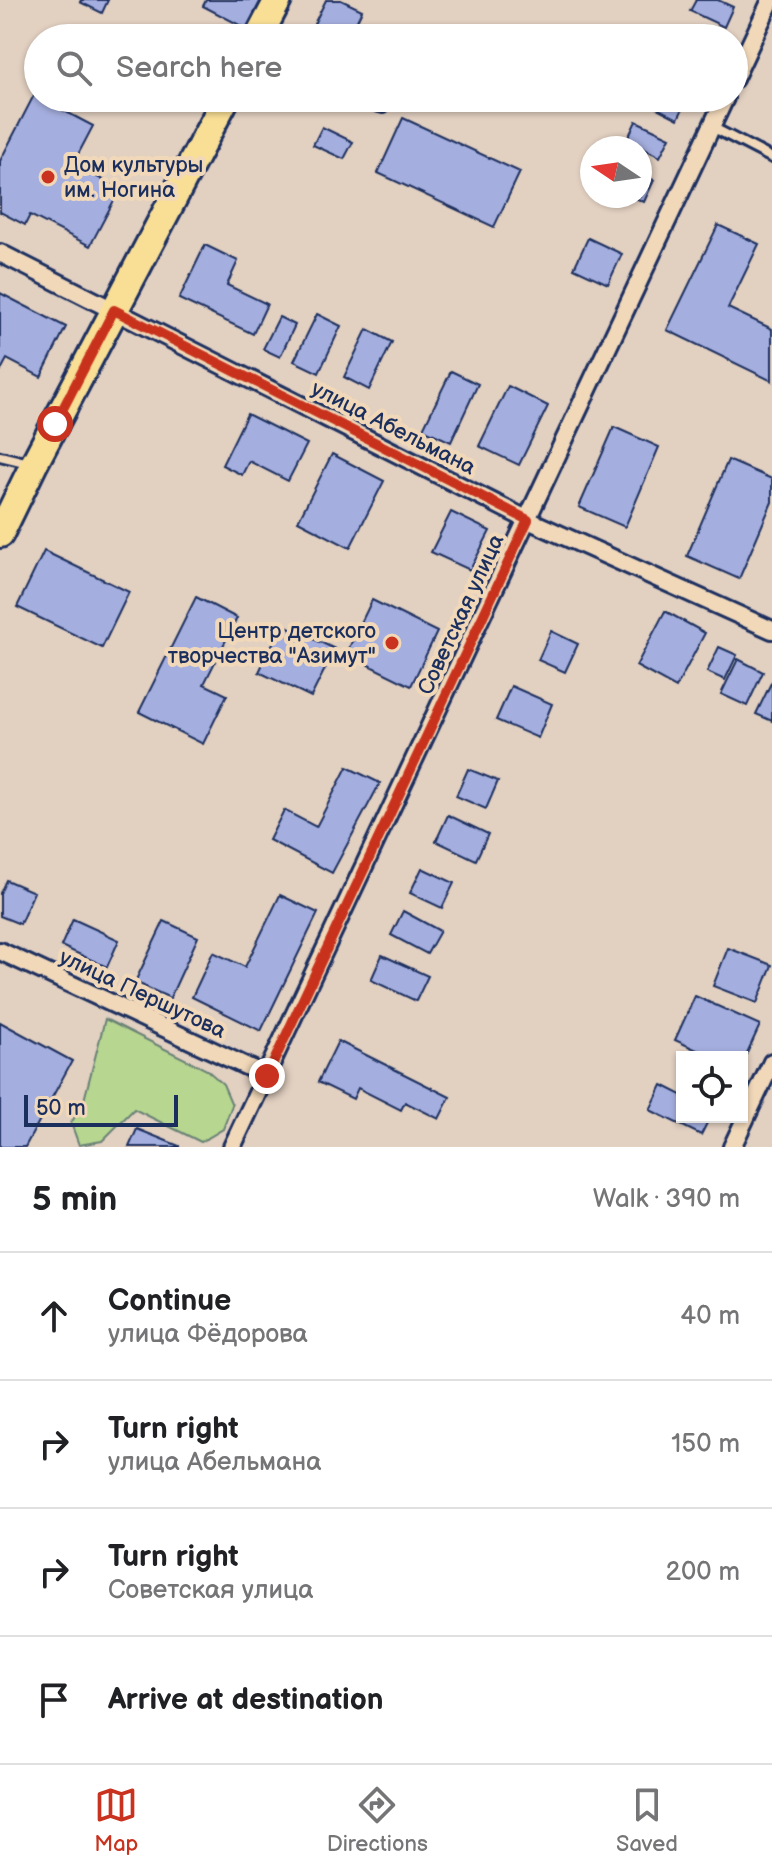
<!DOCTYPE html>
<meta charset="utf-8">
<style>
:root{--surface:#fff;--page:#f6f6f6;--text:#202124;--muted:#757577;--line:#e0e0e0;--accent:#c8321e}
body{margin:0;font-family:"Balsamiq Sans",sans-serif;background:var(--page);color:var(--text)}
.controls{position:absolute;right:24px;bottom:24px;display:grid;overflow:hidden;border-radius:0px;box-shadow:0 2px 6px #0004}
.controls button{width:72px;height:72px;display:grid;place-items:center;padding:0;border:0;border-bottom:2px solid var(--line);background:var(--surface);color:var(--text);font:40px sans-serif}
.compass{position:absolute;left:580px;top:136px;width:72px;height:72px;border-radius:50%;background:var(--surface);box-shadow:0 2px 6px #0004;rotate:283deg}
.scale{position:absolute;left:24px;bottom:20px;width:154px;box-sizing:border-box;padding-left:8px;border:4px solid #1b2f5e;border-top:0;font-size:22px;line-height:28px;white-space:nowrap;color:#1b2f5e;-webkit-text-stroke:6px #f1d8b9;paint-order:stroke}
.stop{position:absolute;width:24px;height:24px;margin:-18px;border:6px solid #c8321e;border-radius:50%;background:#fff}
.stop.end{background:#c8321e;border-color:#fff;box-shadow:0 2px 8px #0008}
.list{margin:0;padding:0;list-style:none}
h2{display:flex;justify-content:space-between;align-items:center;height:104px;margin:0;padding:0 32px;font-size:34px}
h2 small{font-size:26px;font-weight:400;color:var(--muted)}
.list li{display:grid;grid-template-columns:52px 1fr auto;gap:24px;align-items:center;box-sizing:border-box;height:128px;padding:0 32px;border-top:2px solid var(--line)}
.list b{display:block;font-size:30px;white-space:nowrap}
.list p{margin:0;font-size:26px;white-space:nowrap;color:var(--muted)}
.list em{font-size:26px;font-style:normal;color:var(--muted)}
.icon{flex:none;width:44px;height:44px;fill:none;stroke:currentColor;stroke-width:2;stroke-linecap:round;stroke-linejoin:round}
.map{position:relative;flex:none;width:772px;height:1147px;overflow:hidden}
.search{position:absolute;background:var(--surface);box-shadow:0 2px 6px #0004;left:24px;right:24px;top:24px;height:88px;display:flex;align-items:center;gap:20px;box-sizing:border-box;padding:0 28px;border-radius:44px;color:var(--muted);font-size:30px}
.sheet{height:616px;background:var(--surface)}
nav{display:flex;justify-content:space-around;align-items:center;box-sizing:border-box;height:112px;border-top:2px solid var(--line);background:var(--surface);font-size:22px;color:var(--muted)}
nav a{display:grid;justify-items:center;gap:4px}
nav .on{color:var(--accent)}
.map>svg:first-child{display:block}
.green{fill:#b7d68f;stroke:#698276;stroke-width:2}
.building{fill:#a5afdf;stroke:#1b2f5e;stroke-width:2}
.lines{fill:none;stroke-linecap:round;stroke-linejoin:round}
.lane-casing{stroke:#1b2f5e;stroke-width:14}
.street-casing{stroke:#1b2f5e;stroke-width:22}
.primary-casing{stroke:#1b2f5e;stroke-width:32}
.lane{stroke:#f1d8b9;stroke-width:8}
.street{stroke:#f1d8b9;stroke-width:16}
.primary{stroke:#f9df96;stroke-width:26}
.route{stroke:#c8321e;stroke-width:10}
.poi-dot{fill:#c8321e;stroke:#f1d8b9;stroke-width:3}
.labels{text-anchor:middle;stroke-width:8;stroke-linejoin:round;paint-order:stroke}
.poi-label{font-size:22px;fill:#1b2f5e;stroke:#f1d8b9;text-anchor:start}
.street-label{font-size:22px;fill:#1b2f5e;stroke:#f1d8b9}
</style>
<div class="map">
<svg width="772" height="1147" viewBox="0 0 772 1147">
<rect width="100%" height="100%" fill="#e2d0c1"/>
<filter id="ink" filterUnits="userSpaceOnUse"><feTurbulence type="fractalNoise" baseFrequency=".0125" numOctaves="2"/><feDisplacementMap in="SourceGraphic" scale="16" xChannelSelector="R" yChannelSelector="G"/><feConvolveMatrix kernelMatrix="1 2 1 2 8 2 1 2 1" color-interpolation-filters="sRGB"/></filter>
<g filter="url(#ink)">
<path class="green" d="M105 1019 207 1070 223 1084 232 1105 223 1129 201 1142 134 1109 102 1141 79 1145 71 1123 83 1104Z"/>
<g class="building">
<path d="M81 0H108L102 13 80 2Z"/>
<path d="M206 0H263L247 29 203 6Z"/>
<path d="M326 0H341L362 10 349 38 314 24Z"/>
<path d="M696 0H718L733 7 724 27 690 11Z"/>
<path d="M689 29 708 38H685Z"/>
<path d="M34 95 93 126 73 164 120 189 90 246 30 215 25 225 0 212V161Z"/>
<path d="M659 98H688L678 119 655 107Z"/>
<path d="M403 118 520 172 494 227 378 173Z"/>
<path d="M636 121 670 137 660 157 627 140Z"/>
<path d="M322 127 353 142 344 159 313 145Z"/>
<path d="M640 174 654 180 644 202 631 196H640Z"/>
<path d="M718 225 759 244 728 308 772 329V381L667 330Z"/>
<path d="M588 238 622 254 608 284 574 268Z"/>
<path d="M205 245 238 261 227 285 267 304 253 334 179 299Z"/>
<path d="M0 293 66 327 41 377 7 359 0 372Z"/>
<path d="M317 314 341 326 319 373 294 361Z"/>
<path d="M279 317 295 325 280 357 263 349Z"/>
<path d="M367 329 392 342 369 390 344 377Z"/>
<path d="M451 371 478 384 451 442 423 429Z"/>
<path d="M508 386 548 406 519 465 479 446Z"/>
<path d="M247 414 307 444 288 481 249 461 242 475 222 465Z"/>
<path d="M614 427 659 447 625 527 579 507Z"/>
<path d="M332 454 384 481 350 548 298 521Z"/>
<path d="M728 460 772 479V502L739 579 687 556Z"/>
<path d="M451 512 490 531 470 570 431 552Z"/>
<path d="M44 551 129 592 102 648 17 607Z"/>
<path d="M196 597 237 618 204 684 227 695 203 744 139 712Z"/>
<path d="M372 600 437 632 411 686 346 654Z"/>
<path d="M665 611 705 633 676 688 636 666Z"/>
<path d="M282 624 335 649 311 697 259 672Z"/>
<path d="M551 631 578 644 565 672 538 660Z"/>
<path d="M719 647 737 655 725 680 707 672Z"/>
<path d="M738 659 763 672 747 706 721 694Z"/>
<path d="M772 681V721L756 714Z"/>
<path d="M511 686 552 704 538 738 496 720Z"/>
<path d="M347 767 380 783 332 873 269 840 284 810 316 827Z"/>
<path d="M468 769 498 781 486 809 456 796Z"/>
<path d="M448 815 488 834 476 860 436 841Z"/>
<path d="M422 868 454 883 442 908 410 893Z"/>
<path d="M6 880 34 892 20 924 0 916V893Z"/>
<path d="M280 895 318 913 261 1031 192 997 213 952 245 967Z"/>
<path d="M403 911 440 931 427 954 391 935Z"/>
<path d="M73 919 119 940 107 967 61 946Z"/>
<path d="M164 921 198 937 170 998 135 982Z"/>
<path d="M728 948 772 965 757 1003 713 986Z"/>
<path d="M382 955 428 976 416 1001 371 980Z"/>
<path d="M695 996 760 1025 742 1064V1057H712L675 1040Z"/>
<path d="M0 1022 72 1061 25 1147H0Z"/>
<path d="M338 1041 450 1097 439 1119 405 1102 401 1110 358 1088 353 1099 318 1082Z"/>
<path d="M662 1085 682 1095V1117H710L701 1135 650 1110Z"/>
<path d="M137 1129 179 1146V1147H129Z"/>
</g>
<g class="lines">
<defs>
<g id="lane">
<path d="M345 98 383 108"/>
<path d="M712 127 772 158"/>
<path d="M0 456 29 463"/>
</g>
<g id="street">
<path d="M734 79 771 0"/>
<path d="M0 253 528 520 772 630"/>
<path d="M0 951 267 1076"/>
<path d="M232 1147 725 98"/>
<path d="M732 1147 772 1062"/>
</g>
<g id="primary">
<path d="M258 38 278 0"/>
<path d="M0 534 34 464 226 98"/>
</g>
</defs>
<use href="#lane" class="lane-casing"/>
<use href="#street" class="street-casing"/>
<use href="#primary" class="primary-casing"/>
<use href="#lane" class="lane"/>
<use href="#street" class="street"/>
<use href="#primary" class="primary"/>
</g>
</g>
<g class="lines" filter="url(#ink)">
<path class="route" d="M55 424 114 310 528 520 267 1076"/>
</g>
<g class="poi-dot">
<circle cx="48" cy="177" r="8"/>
<circle cx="392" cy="643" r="8"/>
</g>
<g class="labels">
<g class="poi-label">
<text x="64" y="172">Дом культуры<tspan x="64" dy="25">им. Ногина</tspan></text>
<text x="376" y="638" text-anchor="end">Центр детского<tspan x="376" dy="25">творчества "Азимут"</tspan></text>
</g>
<g class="street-label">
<text transform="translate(394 427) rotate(27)" y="8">улица Абельмана</text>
<text transform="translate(460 614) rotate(-65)" y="8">Советская улица</text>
<text transform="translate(143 993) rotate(25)" y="8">улица Першутова</text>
</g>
</g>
</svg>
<div class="controls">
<button><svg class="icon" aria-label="locate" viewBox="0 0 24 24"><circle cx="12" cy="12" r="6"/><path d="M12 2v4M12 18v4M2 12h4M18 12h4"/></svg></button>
</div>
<svg class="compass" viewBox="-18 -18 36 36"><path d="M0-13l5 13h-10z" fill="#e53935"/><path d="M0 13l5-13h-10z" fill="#757577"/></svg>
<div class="scale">50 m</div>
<div class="stop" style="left:55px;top:424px"></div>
<div class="stop end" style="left:267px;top:1076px"></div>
<div class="search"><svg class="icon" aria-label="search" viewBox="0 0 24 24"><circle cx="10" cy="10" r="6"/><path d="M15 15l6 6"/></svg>Search here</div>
</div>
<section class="sheet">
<h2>5 min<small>Walk · 390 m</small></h2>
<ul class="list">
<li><svg class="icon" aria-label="ahead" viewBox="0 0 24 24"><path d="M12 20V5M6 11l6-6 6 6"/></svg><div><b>Continue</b><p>улица Фёдорова</p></div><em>40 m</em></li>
<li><svg class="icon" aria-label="right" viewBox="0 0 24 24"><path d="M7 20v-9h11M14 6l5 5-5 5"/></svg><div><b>Turn right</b><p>улица Абельмана</p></div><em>150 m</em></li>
<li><svg class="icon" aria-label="right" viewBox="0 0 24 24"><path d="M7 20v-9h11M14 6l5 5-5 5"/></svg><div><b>Turn right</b><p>Советская улица</p></div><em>200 m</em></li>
<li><svg class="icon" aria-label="arrive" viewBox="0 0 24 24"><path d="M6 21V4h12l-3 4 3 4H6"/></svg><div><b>Arrive at destination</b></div></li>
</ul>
</section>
<nav>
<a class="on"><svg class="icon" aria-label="map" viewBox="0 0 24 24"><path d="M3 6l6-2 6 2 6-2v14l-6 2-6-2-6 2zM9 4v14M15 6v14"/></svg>Map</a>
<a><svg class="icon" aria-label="directions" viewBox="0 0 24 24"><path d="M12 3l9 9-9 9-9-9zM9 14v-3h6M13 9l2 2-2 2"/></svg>Directions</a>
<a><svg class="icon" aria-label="saved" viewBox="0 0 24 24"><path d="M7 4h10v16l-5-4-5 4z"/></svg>Saved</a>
</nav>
